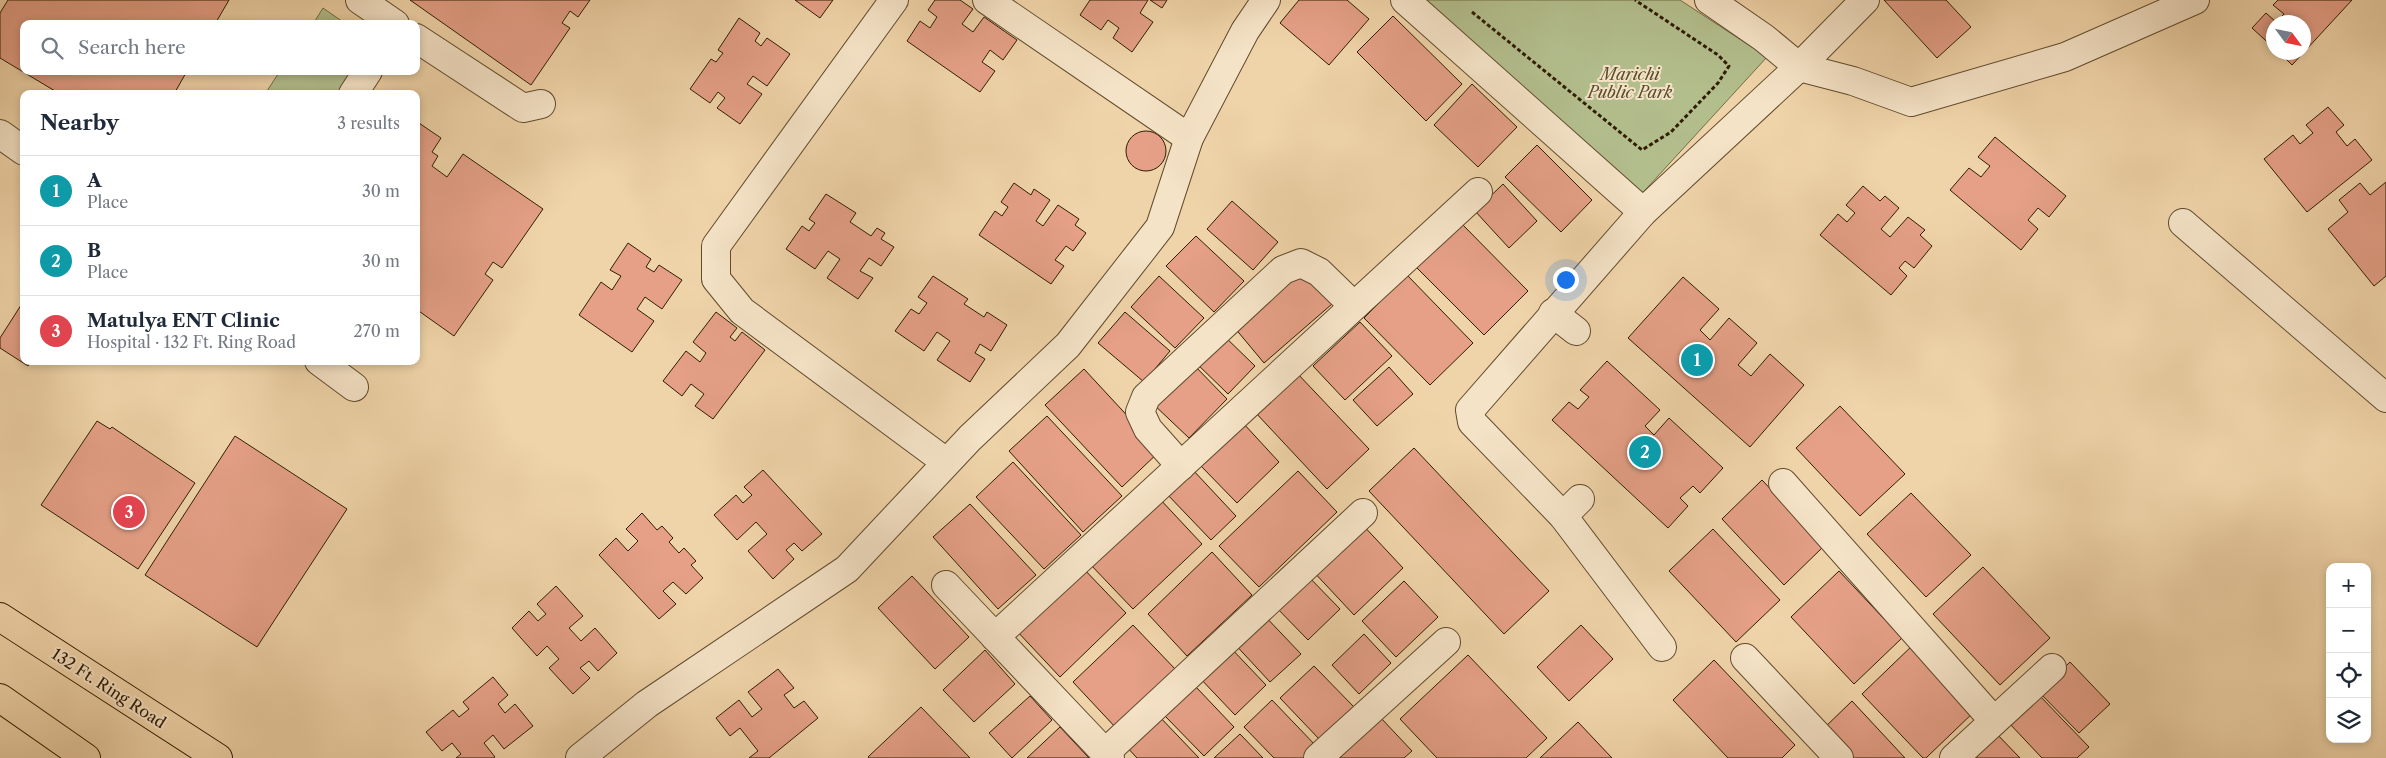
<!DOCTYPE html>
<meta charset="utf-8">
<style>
:root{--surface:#fff;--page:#f6f6f7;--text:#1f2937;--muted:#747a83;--line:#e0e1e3;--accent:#1a73e8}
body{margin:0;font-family:"Libre Caslon Text",serif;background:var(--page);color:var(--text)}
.controls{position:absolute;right:15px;bottom:15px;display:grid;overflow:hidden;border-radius:10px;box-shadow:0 2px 8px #0003}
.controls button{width:45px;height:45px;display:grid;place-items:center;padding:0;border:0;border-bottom:1px solid var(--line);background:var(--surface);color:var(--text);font:25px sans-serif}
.compass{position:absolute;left:2266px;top:15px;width:45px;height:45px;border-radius:50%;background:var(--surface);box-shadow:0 2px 8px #0003;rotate:123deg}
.you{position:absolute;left:1565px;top:279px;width:18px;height:18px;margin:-12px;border:4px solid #fff;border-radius:50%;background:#1a73e8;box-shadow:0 0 0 8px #1a73e833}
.badge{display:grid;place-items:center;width:32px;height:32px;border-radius:50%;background:var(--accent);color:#fff;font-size:16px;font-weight:700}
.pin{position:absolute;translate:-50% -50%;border:2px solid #fff;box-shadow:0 1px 5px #0006}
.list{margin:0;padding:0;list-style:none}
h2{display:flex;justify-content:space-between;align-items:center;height:65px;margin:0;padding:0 20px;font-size:21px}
h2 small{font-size:16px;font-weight:400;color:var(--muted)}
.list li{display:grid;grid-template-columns:32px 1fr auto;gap:15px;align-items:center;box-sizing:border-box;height:70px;padding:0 20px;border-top:1px solid var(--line)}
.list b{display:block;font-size:19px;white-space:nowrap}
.list p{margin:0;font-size:16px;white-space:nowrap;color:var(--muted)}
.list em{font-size:16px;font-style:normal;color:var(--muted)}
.icon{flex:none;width:28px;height:28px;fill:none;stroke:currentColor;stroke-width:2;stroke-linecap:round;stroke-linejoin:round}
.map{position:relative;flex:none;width:2386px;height:758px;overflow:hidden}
.search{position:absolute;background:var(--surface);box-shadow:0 2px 8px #0003;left:20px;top:20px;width:400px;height:55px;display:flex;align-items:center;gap:12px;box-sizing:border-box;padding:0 18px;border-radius:10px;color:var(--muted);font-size:19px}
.panel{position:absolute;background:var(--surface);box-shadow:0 2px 8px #0003;left:20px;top:90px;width:400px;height:275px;border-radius:10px}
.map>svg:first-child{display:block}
.green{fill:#b3be8d;stroke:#726e48}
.building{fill:#e5a087;stroke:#301d02}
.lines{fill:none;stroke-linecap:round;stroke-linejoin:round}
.minor-casing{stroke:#604b2c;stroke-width:30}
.major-casing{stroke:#301d02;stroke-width:30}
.path{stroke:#301d02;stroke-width:3;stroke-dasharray:4 2.5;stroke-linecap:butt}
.minor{stroke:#f5e3c7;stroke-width:28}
.major{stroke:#f0d4a9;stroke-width:28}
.labels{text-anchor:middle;stroke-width:4;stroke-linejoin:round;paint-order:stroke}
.park-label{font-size:16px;font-style:italic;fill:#574d2c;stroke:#f5e3c7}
.street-label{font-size:16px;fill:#301d02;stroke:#f5e3c7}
</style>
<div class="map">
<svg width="2386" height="758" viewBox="0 0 2386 758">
<rect width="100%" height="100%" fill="#f0d4a9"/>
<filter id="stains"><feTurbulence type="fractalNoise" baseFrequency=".004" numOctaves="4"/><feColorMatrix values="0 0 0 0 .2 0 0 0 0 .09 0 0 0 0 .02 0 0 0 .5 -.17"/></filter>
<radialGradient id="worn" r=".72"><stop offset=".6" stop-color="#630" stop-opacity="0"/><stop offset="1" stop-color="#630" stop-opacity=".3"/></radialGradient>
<g class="green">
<path d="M1415 0H1680L1767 57 1636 200Z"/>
<path d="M323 8 346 24H313Z"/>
<path d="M280 71H358L342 94H265Z"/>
</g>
<g class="building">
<path d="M8 0H229L215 24H24V71H187L174 94H60L0 58V13Z"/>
<path d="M410 0H590L578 17 570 11 562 23 570 28 531 85Z"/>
<path d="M795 0H833L820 18Z"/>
<path d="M935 0H960L973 9 962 24 973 32 984 17 1017 40 1003 60 990 50 982 62 995 71 980 92 907 41 920 21 930 28 937 17 928 10Z"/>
<path d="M1090 0H1148L1140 13 1153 22 1132 52 1113 38 1119 28 1108 20 1101 30 1080 15Z"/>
<path d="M1150 0H1167L1162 8Z"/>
<path d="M1299 0H1347L1369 19 1329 65 1280 23Z"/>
<path d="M1884 0H1946L1971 27 1937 58Z"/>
<path d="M2278 0H2352L2292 65 2279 52H2304V22H2274V48L2252 28 2266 13 2276 22 2284 14 2273 5Z"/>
<path d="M1393 16 1462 84 1426 121 1357 52Z"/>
<path d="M739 18 760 33 755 41 761 46 767 38 790 54 767 86 753 76 747 84 762 94 740 124 717 108 725 98 718 92 710 103 690 89 711 59 716 62 723 53 718 50Z"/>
<path d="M1472 84 1517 127 1478 167 1434 125Z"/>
<path d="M2328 107 2344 125 2336 132 2347 146 2355 139 2372 160 2307 212 2264 159 2293 135 2300 144 2313 133 2306 125Z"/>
<path d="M416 121 441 138 432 152 438 156 432 166 447 177 463 154 543 209 502 268 493 262 485 274 493 280 454 336 416 309Z"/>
<circle cx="1146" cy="151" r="20"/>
<path d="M1995 137 2066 196 2049 217 2038 208 2028 220 2038 229 2021 250 1950 190 1969 168 1981 177 1990 166 1978 157Z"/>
<path d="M1537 145 1592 200 1561 232 1505 177Z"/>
<path d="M2386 182V276L2374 286 2328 229 2348 212 2339 200 2360 183 2370 195Z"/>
<path d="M1014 183 1031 195 1034 189 1050 200 1036 221 1043 226 1058 205 1079 219 1075 225 1086 233 1073 251 1066 246 1055 260 1064 266 1051 284 979 235 995 211 1002 216 1008 207 1001 202Z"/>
<path d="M1503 184 1537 221 1509 248 1475 211Z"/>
<path d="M1863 186 1880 201 1885 196 1899 208 1881 229 1890 237 1908 217 1925 230 1920 235 1932 246 1914 268 1905 261 1899 268 1907 276 1891 295 1820 235 1838 214 1847 222 1855 213 1846 205Z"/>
<path d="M826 194 856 213 850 222 871 236 877 228 885 233 881 239 894 247 881 266 869 258 860 271 873 278 858 299 827 278 840 259 828 251 815 269 786 249 802 226 809 231 815 223 809 219Z"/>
<path d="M1232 201 1278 242 1253 270 1207 229Z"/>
<path d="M1460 222 1528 291 1484 335 1416 267Z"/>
<path d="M1196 236 1244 281 1214 312 1166 266Z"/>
<path d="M628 243 651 259 646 267 654 272 659 265 682 280 662 309 645 297 637 309 654 321 632 352 579 315 601 282 612 290 621 276 610 270Z"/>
<path d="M1300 268 1332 304 1264 363 1234 327Z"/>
<path d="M1407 275 1473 343 1430 385 1364 318Z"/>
<path d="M933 276 968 299 964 304 984 317 987 312 1007 325 991 351 980 344 975 353 985 359 970 382 937 360 950 341 937 332 924 351 895 331 911 309 919 314 927 303 918 297Z"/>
<path d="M1159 276 1204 318 1175 348 1131 307Z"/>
<path d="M1683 277 1719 309 1700 330 1710 340 1729 318 1757 343 1738 365 1751 376 1770 354 1804 385 1750 447 1628 338Z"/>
<path d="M23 302 24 361H31L28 366 0 348V338Z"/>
<path d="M716 312 737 328 730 337 735 341 742 332 765 350 713 419 695 406 704 394 691 384 682 396 663 381 686 351 700 362 706 353 693 342Z"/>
<path d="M1125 312 1170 351 1144 382 1098 343Z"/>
<path d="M1360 322 1392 356 1345 400 1313 366Z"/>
<path d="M1219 331 1255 366 1228 394 1192 359Z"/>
<path d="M1190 361 1227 399 1189 438 1151 402Z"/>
<path d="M1607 361 1660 410 1645 426 1654 435 1669 418 1723 468 1700 493 1693 486 1680 498 1688 506 1668 528 1552 420 1569 402 1578 409 1589 397 1580 390Z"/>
<path d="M1389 367 1413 394 1377 426 1353 400Z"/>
<path d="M1084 369 1160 451 1122 487 1045 405Z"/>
<path d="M1296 372 1369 449 1327 489 1254 411Z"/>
<path d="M1840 406 1905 474 1860 516 1796 448Z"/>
<path d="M1047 416 1122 496 1083 532 1009 451Z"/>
<path d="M97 421 110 429 112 427 195 483 138 569 41 505Z"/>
<path d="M1243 423 1279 462 1237 503 1199 464Z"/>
<path d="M235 436 347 509 257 647 145 575Z"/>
<path d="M1414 448 1549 591 1504 634 1369 491Z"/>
<path d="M1013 462 1081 535 1044 569 976 497Z"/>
<path d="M1192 469 1236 516 1211 540 1166 493Z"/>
<path d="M763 470 822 534 802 551 794 543 786 550 794 559 773 579 748 551 767 534 756 522 737 540 714 515 736 495 743 503 752 495 744 487Z"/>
<path d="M1298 471 1337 512 1259 587 1219 546Z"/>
<path d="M1762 480 1824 546 1784 585 1722 519Z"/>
<path d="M1911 493 1971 555 1926 597 1867 534Z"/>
<path d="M1158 497 1202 544 1133 609 1089 563Z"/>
<path d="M970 504 1036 575 998 609 933 537Z"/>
<path d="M642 513 657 530 662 526 673 538 669 542 679 553 684 548 696 561 691 565 703 578 686 594 673 582 663 591 676 604 659 619 599 555 616 538 628 551 638 541 626 529Z"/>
<path d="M1359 521 1403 568 1354 615 1310 568Z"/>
<path d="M1713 529 1780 600 1736 642 1669 571Z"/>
<path d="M1212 552 1252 595 1187 656 1148 614Z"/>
<path d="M1081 566 1126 613 1060 677 1015 629Z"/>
<path d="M1983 567 2050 638 2000 685 1933 614Z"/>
<path d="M1839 571 1902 638 1854 684 1791 617Z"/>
<path d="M1304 572 1340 609 1308 640 1272 603Z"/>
<path d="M912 576 969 637 935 669 878 608Z"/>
<path d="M1404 581 1438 617 1396 657 1362 621Z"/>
<path d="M556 586 583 616 569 628 581 641 595 628 617 653 598 671 589 661 580 668 590 678 573 694 549 668 559 659 547 646 537 656 512 628 529 611 538 621 546 614 537 604Z"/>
<path d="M1261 612 1301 654 1270 682 1231 640Z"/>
<path d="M1133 625 1177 671 1117 729 1073 682Z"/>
<path d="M1581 625 1613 659 1569 701 1537 667Z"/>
<path d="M1364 634 1391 663 1359 694 1332 665Z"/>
<path d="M1915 643 1977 709 1926 758H1923L1862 694Z"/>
<path d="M1228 645 1266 685 1235 715 1197 675Z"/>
<path d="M985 650 1015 684 974 722 943 690Z"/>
<path d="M1468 655 1547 738 1526 758H1437L1400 719Z"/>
<path d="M1714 660 1795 745 1782 758H1728L1673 700Z"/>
<path d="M2070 662 2110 704 2079 733 2039 692Z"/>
<path d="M1314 666 1354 707 1320 740 1280 698Z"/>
<path d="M778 669 794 688 784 695 794 708 804 701 818 718 769 758H749L758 751 740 728 730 736 716 718 739 700 752 717 762 709 748 692Z"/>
<path d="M493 677 508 695 498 704 505 713 515 704 533 726 504 749 493 735 484 743 495 757 493 758H456L461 754 452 743 442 751 426 732 453 710 459 717 469 709 463 702Z"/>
<path d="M1196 687 1234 727 1204 756 1165 716Z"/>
<path d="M2039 695 2089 747 2077 758H2042L2009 723Z"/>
<path d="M1030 696 1052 720 1012 758 989 733Z"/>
<path d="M1272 700 1318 748 1308 758H1274L1244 727Z"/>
<path d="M1852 701 1905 758H1846L1821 731Z"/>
<path d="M921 707 970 758H869L868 757Z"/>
<path d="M1157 714 1199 758H1137L1125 745Z"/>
<path d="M1380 717 1412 751 1404 758H1341L1339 756Z"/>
<path d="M1578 722 1612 758H1540Z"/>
<path d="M1060 727 1089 758H1027Z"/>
<path d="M1994 731 2020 758H1966Z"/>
<path d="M1240 734 1263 758H1214Z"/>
</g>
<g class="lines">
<defs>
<g id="minor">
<path d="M360 0 395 24"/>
<path d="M894 0 716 246V279L742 311 946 462"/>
<path d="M987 0 1189 138"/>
<path d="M1405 0 1643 212"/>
<path d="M1709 0 1764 38 1799 67 1853 81 1911 102 2065 57 2195 0"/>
<path d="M416 38 523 108 541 104"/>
<path d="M353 94 368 71"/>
<path d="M0 134 24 151"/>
<path d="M2183 223 2386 398"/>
<path d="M1553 313 1576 331"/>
<path d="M319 361 354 387"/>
<path d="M1181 466 1148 429 1140 412 1146 397 1283 270 1301 263 1319 272 1354 306"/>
<path d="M1783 483 1994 721"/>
<path d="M1563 516 1580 499"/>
<path d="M946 585 1110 758"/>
<path d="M995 637 1478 192"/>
<path d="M1662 647 1563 516 1472 422 1470 410 1643 212 1799 67 1865 0"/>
<path d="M1745 658 1839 758"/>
<path d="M1105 753 1363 513"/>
<path d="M580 758 647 704 847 569 970 438 1068 345 1160 227 1189 138 1245 31 1266 0"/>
<path d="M1318 758 1446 642"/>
<path d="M1954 758 2052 668"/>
</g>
<g id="major">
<path d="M0 617 218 758"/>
<path d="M0 698 86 758"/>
</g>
</defs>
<use href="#minor" class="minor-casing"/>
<use href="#major" class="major-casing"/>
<path class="path" d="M1472 12 1642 150 1671 132 1718 83 1729 66 1718 55 1635 0"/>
<use href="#minor" class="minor"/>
<use href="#major" class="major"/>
</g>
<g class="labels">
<g class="park-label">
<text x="1630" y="80">Marichi<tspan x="1630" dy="18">Public Park</tspan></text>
</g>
<g class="street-label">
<text transform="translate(109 688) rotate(33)" y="6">132 Ft. Ring Road</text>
</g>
</g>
<rect width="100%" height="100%" filter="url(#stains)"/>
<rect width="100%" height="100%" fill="url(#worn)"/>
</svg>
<div class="controls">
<button>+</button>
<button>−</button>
<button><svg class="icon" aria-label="locate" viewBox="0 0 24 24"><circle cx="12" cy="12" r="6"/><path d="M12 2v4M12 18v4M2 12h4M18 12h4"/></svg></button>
<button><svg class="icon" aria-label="layers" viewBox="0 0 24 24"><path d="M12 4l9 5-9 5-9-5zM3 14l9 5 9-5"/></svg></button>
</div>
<svg class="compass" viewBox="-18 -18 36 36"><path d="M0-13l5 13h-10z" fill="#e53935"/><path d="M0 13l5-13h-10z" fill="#747a83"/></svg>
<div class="you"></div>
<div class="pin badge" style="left:1697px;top:360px;background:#0f9aa8">1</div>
<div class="pin badge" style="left:1645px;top:452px;background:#0f9aa8">2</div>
<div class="pin badge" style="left:129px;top:512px;background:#e0444e">3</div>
<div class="search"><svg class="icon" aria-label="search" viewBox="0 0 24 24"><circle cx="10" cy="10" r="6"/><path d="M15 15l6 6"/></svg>Search here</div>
<section class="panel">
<h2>Nearby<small>3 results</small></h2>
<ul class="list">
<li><span class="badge" style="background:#0f9aa8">1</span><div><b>A</b><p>Place</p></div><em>30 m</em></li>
<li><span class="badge" style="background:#0f9aa8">2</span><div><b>B</b><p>Place</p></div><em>30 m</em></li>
<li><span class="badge" style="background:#e0444e">3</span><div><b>Matulya ENT Clinic</b><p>Hospital · 132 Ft. Ring Road</p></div><em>270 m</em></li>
</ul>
</section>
</div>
